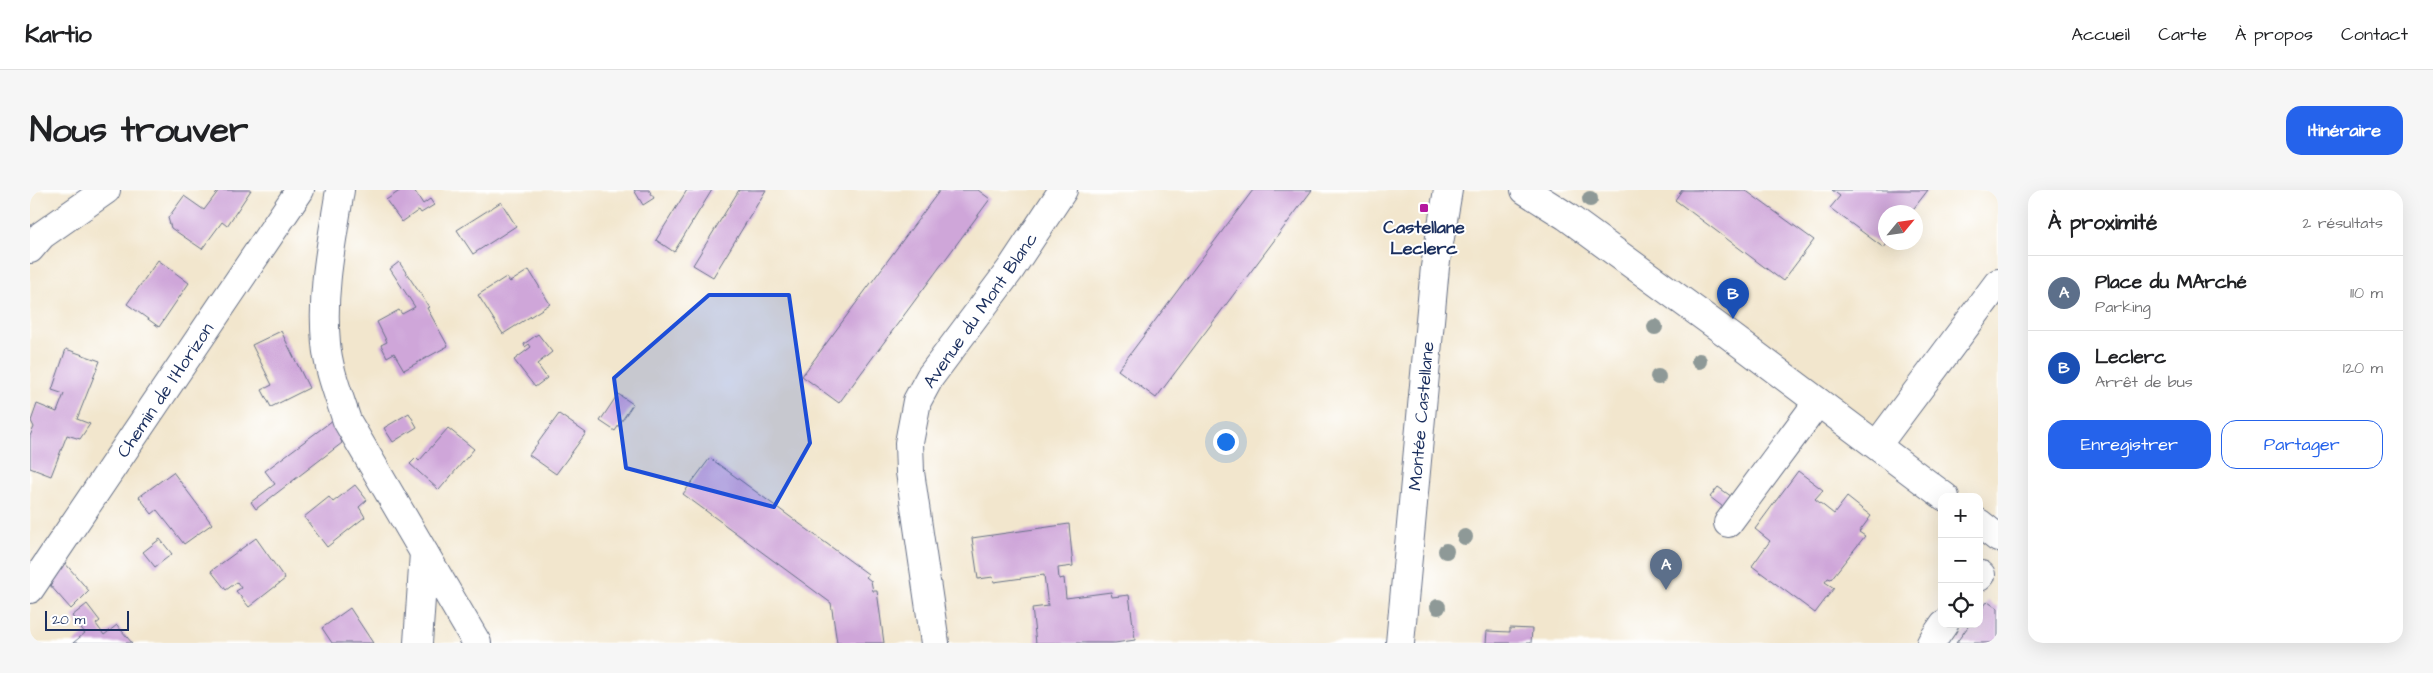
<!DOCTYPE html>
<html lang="fr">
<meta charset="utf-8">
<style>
:root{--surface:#fff;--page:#f6f6f6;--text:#202124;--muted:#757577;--line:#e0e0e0;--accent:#2563eb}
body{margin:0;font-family:"Architects Daughter",sans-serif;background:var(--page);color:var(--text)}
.controls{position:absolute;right:15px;bottom:15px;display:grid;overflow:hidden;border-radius:10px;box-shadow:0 5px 20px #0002}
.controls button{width:45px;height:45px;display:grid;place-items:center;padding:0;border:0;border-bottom:1px solid var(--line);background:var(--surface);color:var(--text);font:25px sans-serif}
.compass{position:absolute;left:1848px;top:15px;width:45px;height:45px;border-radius:50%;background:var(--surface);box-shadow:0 5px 20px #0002;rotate:61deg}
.scale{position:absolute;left:15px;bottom:12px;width:84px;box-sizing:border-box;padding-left:5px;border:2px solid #1b2f5e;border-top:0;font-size:14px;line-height:18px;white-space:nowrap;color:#1b2f5e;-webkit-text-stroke:4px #fff;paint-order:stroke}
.you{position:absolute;left:1195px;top:251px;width:18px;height:18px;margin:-12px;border:4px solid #fff;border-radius:50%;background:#1a73e8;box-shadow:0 0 0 8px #1a73e833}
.badge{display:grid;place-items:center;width:32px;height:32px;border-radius:50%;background:var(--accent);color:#fff;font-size:16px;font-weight:700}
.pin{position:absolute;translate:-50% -41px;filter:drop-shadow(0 1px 2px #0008)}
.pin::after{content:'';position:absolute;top:26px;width:18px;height:15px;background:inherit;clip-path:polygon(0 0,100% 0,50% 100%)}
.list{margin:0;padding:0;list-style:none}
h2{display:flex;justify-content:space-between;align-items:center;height:65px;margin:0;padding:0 20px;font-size:21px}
h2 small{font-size:16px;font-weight:400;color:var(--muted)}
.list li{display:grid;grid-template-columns:32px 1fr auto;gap:15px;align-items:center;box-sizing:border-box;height:75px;padding:0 20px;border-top:1px solid var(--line)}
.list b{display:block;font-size:19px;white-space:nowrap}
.list p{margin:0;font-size:16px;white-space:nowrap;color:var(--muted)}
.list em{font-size:16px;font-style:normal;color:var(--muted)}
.actions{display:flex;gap:10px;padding:15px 20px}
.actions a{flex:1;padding:11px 0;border:1px solid var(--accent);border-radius:15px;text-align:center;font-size:18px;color:var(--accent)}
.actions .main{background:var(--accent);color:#fff}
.icon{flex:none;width:28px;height:28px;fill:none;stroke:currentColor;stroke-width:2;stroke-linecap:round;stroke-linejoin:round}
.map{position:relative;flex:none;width:1968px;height:453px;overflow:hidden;border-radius:15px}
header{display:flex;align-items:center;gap:30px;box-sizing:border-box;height:70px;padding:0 25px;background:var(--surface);border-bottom:1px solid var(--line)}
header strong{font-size:24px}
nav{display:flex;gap:28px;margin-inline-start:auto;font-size:18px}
.intro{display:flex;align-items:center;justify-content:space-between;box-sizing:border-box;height:120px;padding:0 30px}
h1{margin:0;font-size:35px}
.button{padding:12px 22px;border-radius:15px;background:var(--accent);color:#fff;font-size:18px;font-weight:700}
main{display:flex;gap:30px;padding:0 30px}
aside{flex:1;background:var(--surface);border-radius:15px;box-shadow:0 5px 20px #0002}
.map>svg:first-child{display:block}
.building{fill:#cfa6d9}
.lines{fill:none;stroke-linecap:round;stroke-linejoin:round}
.minor-casing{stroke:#666f85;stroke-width:30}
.minor{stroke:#fff;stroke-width:28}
.tree{fill:#8e9997}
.marked{fill:#1d4ed8;fill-opacity:0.2;stroke:#1d4ed8;stroke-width:4;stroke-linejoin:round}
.poi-dot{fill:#b5179e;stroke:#fff;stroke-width:2}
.labels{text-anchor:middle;stroke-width:4;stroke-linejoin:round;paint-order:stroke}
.poi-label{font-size:18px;font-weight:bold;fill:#1b2f5e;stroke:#fff}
.street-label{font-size:18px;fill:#1b2f5e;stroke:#fff}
</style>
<header>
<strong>Kartio</strong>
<nav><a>Accueil</a><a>Carte</a><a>À propos</a><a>Contact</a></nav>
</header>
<div class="intro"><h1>Nous trouver</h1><a class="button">Itinéraire</a></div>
<main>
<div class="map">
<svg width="1968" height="453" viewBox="0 0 1968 453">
<rect width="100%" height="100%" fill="#fff"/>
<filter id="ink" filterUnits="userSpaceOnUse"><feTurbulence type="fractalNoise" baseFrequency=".02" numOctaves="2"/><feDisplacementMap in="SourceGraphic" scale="10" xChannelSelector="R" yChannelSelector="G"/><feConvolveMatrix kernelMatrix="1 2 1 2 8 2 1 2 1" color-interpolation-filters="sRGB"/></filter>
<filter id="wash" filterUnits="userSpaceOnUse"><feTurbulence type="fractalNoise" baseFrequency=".0096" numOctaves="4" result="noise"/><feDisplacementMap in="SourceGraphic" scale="20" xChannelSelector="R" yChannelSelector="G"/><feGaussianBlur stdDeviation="1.12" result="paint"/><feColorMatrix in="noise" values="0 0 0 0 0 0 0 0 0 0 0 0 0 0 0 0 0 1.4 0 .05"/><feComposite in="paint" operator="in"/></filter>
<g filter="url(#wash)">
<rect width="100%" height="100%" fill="#f2e6cd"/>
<g id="blocks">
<g class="building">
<path d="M189 0H221L197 36 192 32 172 59 141 38 138 28 154 6 174 20Z"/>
<path d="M371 0H384L393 14 400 9 404 15 391 23 389 20 372 32 356 10Z"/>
<path d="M604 0H619L624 8 613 15Z"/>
<path d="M657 0H682L644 62 626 50Z"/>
<path d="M709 0H736L683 87 663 75Z"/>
<path d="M910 0H948L960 9 809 213 772 186Z"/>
<path d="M1223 0H1282L1126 208 1088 180Z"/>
<path d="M1652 0H1715L1784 50 1753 91 1645 10Z"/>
<path d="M1802 0H1898L1881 22H1856V52H1858L1854 58 1800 18 1810 6Z"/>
<path d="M471 12 486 36 443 64 427 40Z"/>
<path d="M128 70 159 93 129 137 97 114Z"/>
<path d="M369 72 399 117 397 118 418 156 374 180 364 163 357 167 351 155 357 152 347 132 369 120 372 124 385 117 360 79Z"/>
<path d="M499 80 520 114 473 144 448 105 476 87 480 92Z"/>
<path d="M251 141 279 198 241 217 232 200 242 195 222 155Z"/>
<path d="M508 144 522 162 507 174 517 188 505 197 484 170 501 157 499 154 495 157 494 154Z"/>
<path d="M36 159 70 171 47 229 60 234 50 249 37 245 21 286 0 278V246L4 237 1 231 7 214 27 222 34 204 22 200Z"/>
<path d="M588 204 603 214 585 241 570 231Z"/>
<path d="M379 223 387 237 363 252 354 238Z"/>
<path d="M529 224 556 243 526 284 499 265Z"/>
<path d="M303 230 312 253 226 319 221 312 245 294 235 281Z"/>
<path d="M418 238 444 259 409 300 380 274 386 268 389 271Z"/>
<path d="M680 268 838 384 836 387 841 391 843 401H847L854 453H807L801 413 653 304Z"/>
<path d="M1768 281 1793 300 1785 309 1804 324 1817 307 1841 326 1829 342 1835 346 1801 389 1798 388 1795 392 1804 398 1785 423 1722 376 1740 351 1725 339Z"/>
<path d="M143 282 182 334 154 354 127 320 122 324 109 307Z"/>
<path d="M325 295 337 310 329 317 335 327 297 357 274 327 299 307 303 312Z"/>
<path d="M1688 297 1705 309 1697 320 1680 307Z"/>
<path d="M1039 334 1043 376 1028 378 1029 389 1034 388 1036 408 1081 402 1082 407 1099 405 1105 450 1085 453H1006L1002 418 1018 416 1014 385 964 392 963 387 948 389 942 348Z"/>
<path d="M226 348 255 389 219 417 206 401 211 398 207 392 196 400 181 381Z"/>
<path d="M130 349 142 364 125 377 113 362Z"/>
<path d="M34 372 59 401 41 419 19 394Z"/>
<path d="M1958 411 1968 418V453H1926L1940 434H1949V422Z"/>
<path d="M57 414 70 431 66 434 74 445 87 435 102 453H43L55 443 42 426Z"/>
<path d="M320 418 343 453H302L292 438Z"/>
<path d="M1480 438 1502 439 1501 453H1456L1457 441 1480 442Z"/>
</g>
</g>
</g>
<g filter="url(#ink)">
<use href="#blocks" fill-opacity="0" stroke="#666f85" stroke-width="1"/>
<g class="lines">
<defs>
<g id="minor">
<path d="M310 0C302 51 291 101 296 153 298 179 309 206 317 231L447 453"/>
<path d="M1495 0 1536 26 1699 145 1915 307"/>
<path d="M0 59 12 45 76 0"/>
<path d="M1847 255 1968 93"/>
<path d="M1698 333 1788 212"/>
<path d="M1949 333 1968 348"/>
<path d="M1949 387 1951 385"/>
<path d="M0 399 270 0"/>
<path d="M388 453 394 363"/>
<path d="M905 453 880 282 879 253 887 211 900 187 980 80 1033 0"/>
<path d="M1370 453 1405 77 1418 0"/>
<path d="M1901 453 1914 434"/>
</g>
</defs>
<use href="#minor" class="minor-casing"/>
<use href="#minor" class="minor"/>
</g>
<g class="tree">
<circle cx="1560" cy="9" r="8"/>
<circle cx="1625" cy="137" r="8"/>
<circle cx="1669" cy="171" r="8"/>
<circle cx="1628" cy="187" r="8"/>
<circle cx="1435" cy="347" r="8"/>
<circle cx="1416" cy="361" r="8"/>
<circle cx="1408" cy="417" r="8"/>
</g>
</g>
<path class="marked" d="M679 105H759L780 253 744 317 596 278 584 188Z"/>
<rect class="poi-dot" x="1389" y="13" width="10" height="10" rx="2.5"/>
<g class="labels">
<g class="poi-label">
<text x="1394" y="43">Castellane<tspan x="1394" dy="21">Leclerc</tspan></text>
</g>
<g class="street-label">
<text transform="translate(950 120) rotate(-55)" y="6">Avenue du Mont Blanc</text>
<text transform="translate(135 200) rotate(-56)" y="6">Chemin de l'Horizon</text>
<text transform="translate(1391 226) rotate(-85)" y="6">Montée Castellane</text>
</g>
</g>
</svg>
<div class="controls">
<button>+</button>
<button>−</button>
<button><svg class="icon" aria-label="locate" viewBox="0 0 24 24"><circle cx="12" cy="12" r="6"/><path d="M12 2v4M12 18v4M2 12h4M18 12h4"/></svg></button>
</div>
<svg class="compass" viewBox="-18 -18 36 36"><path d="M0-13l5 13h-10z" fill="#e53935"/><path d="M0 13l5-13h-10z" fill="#757577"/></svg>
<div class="scale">20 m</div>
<div class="you"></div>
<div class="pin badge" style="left:1636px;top:400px;background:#5c6f8a">A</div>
<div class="pin badge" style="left:1703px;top:129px;background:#1a4fb4">B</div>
</div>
<aside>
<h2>À proximité<small>2 résultats</small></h2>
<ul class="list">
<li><span class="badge" style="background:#5c6f8a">A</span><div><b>Place du MArché</b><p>Parking</p></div><em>110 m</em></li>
<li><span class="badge" style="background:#1a4fb4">B</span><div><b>Leclerc</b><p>Arrêt de bus</p></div><em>120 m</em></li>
</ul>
<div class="actions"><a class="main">Enregistrer</a><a>Partager</a></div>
</aside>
</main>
